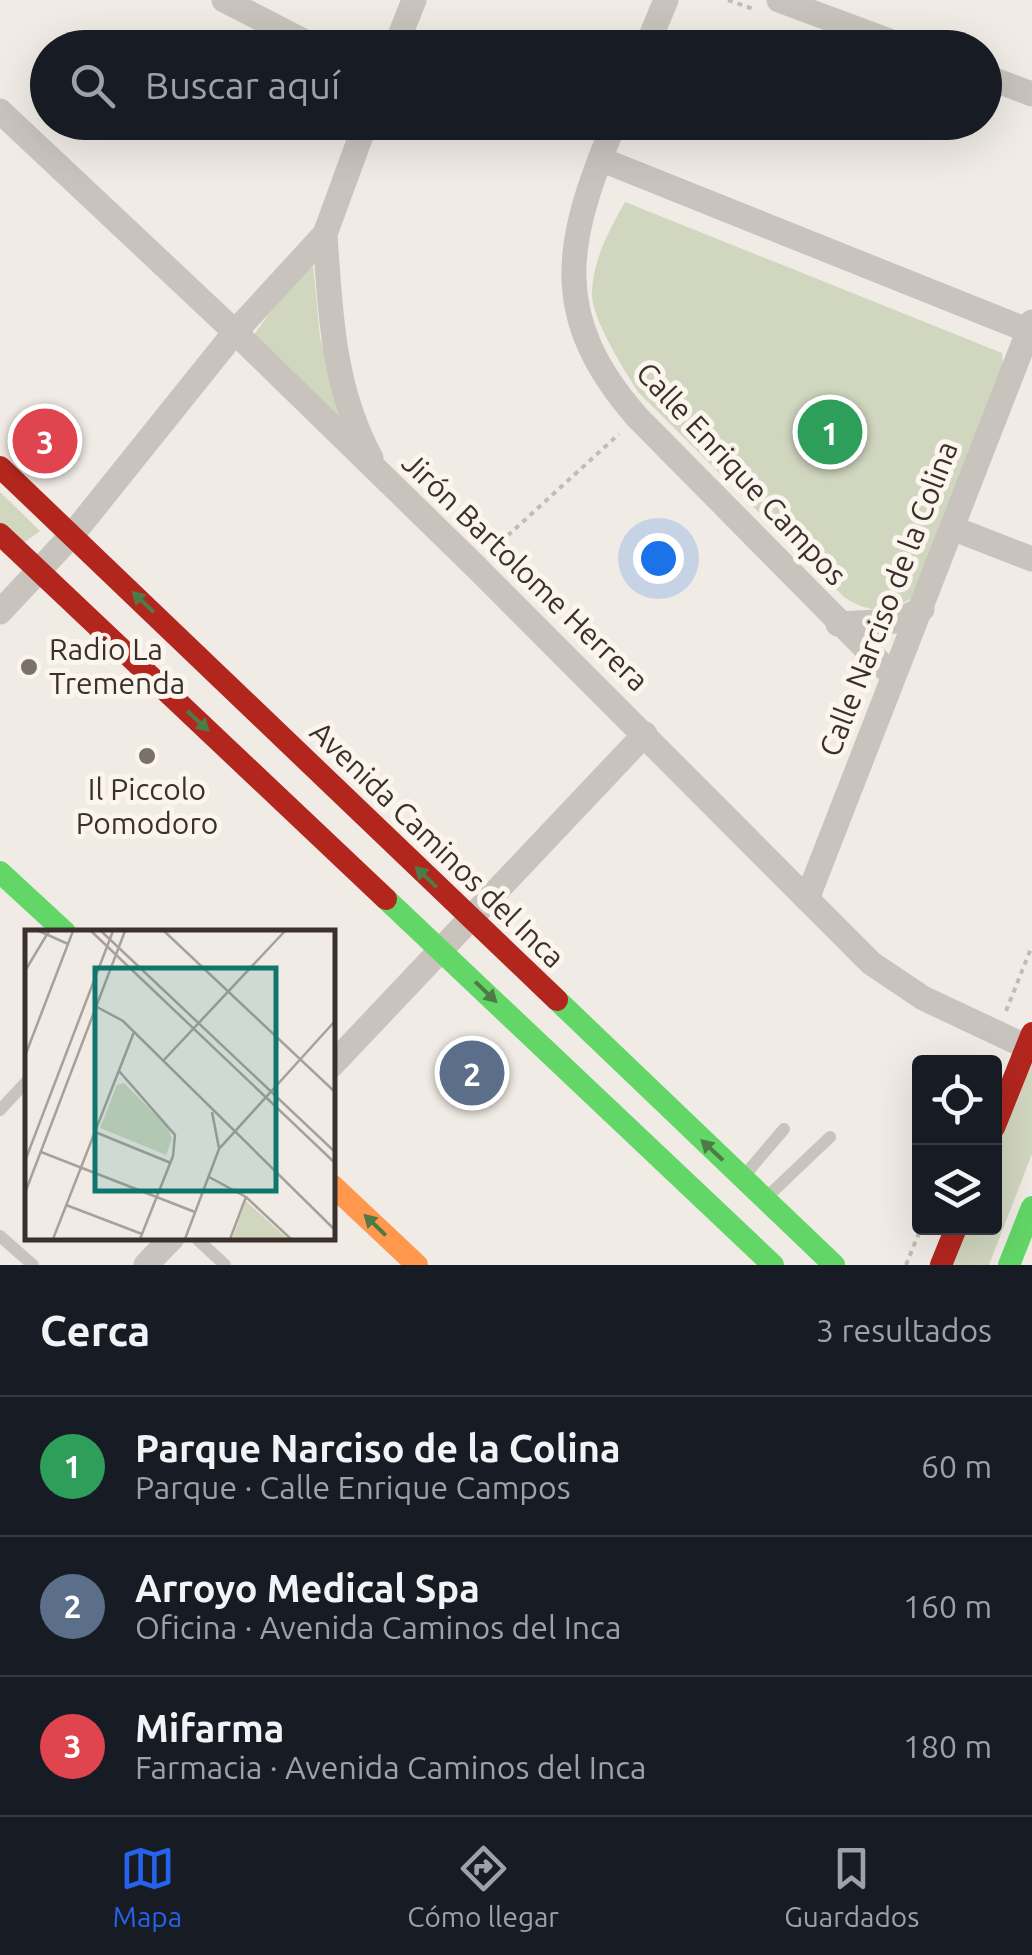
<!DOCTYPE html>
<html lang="es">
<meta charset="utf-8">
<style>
:root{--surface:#171b24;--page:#20242c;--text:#f1f3f6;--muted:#9ea1a6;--line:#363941;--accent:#2563eb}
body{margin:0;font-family:Ubuntu,sans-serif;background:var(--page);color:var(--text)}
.controls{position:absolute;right:30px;bottom:30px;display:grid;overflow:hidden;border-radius:10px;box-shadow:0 10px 40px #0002}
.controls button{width:90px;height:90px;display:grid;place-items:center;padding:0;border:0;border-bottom:2px solid var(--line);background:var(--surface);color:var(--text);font:50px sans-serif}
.you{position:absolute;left:658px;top:558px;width:35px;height:35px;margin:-25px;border:8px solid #fff;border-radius:50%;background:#1a73e8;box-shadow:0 0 0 15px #1a73e833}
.badge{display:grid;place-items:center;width:65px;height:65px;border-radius:50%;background:var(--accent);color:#fff;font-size:32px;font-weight:700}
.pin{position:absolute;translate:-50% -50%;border:5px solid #fff;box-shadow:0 2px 10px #0006}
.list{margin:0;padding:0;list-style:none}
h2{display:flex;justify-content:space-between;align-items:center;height:130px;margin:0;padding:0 40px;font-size:42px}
h2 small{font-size:32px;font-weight:400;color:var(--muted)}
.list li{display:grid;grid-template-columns:65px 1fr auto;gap:30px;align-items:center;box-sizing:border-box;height:140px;padding:0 40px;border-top:2px solid var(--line)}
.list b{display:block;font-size:38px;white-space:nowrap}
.list p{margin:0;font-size:32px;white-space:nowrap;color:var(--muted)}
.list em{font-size:32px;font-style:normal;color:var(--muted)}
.icon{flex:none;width:55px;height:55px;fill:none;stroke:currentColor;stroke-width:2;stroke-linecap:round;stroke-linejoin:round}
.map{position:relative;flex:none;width:1032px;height:1265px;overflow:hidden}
.search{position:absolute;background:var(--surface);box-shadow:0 10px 40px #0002;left:30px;right:30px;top:30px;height:110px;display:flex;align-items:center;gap:25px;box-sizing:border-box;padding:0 35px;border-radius:55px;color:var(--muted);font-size:38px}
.sheet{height:550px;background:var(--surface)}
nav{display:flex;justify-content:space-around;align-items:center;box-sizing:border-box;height:140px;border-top:2px solid var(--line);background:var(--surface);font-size:28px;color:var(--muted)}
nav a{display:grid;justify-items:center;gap:5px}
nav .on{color:var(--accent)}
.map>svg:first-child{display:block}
.green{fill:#d1d6bf}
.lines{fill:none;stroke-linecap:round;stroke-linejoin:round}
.path{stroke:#c2bbb6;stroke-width:4;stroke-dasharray:5 5;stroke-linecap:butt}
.lane{stroke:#c9c3be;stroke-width:12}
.street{stroke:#c9c3be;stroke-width:25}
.fast{stroke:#63d668;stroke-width:22}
.slow{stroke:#ff974d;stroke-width:22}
.jam{stroke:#b3261e;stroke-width:22}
.oneway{fill:#4d7b46}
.poi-dot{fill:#7a716c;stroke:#fbf5ee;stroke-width:4}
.labels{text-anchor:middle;stroke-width:10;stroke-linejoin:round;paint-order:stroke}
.street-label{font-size:30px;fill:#3b302b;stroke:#fbf5ee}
.poi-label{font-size:30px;fill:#3b302b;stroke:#fbf5ee;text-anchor:start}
.inset-road{fill:none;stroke:#a8a09b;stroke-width:2.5}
.view{fill:#0f766e;fill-opacity:0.15;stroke:#0f766e;stroke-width:5}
.inset-edge{fill:none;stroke:#3b302b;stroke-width:5}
</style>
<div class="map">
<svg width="1032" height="1265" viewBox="0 0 1032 1265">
<rect width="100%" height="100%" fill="#f0ebe5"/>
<g class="green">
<path d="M625 202 1002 353 1004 378 919 592C893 614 871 615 844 597L639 393C625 372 590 316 592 292 593 259 610 229 625 202Z"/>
<path d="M312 254 320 337 343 426 251 339Z"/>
<path d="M0 492 40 531 22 544 0 523Z"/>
<path d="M1032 1057V1154L989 1265H951L965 1228H994L995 1153Z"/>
</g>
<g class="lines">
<g class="path">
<path d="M728 0 756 10"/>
<path d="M927 33 966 48"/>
<path d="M493 549 619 434"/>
<path d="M1006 1011 1032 946"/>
<path d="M906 1265 921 1228"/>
</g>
<g class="lane">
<path d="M0 1110 28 1080"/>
<path d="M744 1176 784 1129"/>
<path d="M766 1198 830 1137"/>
<path d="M0 1236 33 1265"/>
<path d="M196 1238 225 1265"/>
</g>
<g class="street">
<path d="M224 0 317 48"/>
<path d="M779 0 908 48"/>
<path d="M395 48 414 0"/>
<path d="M646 48 666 0"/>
<path d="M984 76 1032 94"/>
<path d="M0 111 235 332 475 566 871 963 923 998 1027 1047"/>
<path d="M615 122C566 239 547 314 637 417L893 676"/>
<path d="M600 159 1029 331"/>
<path d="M325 234C330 311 333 389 371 458"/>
<path d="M952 528 1032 559"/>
<path d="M0 612 73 534 235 332 325 234 366 122"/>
<path d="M838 624 897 621 922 609"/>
<path d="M807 899 1032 322"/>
<path d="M332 1065 645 734"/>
<path d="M146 1265 172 1238"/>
</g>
<g class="fast">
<path d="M0 872 65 932"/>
<path d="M386 899 773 1265"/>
<path d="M557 1000 834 1265"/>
<path d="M1009 1265 1032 1207"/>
</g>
<path class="slow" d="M332 1185 417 1265"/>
<g class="jam">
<path d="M0 467 557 1000"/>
<path d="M0 534 386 899"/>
<path d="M994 1128 1032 1033"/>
<path d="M941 1265 956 1228"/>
</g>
</g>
<defs><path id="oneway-solid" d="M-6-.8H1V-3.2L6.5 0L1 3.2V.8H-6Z" transform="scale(2.5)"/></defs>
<g class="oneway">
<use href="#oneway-solid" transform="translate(143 602) rotate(-136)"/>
<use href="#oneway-solid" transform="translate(198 721) rotate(43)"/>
<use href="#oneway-solid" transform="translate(426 877) rotate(-136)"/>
<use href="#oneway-solid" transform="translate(486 992) rotate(44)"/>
<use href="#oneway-solid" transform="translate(712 1150) rotate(-137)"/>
<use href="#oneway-solid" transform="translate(375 1225) rotate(-136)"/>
</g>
<g class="poi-dot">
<circle cx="29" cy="667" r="10"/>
<circle cx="147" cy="756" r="10"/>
</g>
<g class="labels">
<g class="street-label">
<text transform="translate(741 474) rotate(47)" y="10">Calle Enrique Campos</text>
<text transform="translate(525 572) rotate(44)" y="10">Jirón Bartolome Herrera</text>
<text transform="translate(889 599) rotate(-69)" y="10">Calle Narciso de la Colina</text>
<text transform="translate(437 845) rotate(44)" y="10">Avenida Caminos del Inca</text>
</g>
<g class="poi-label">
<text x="49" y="660">Radio La<tspan x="49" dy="34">Tremenda</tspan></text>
<text x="147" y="800" text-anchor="middle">Il Piccolo<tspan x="147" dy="34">Pomodoro</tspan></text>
</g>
</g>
<g transform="translate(25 930)">
<rect width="310" height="310" fill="#f0ebe5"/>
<path d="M99 153 143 197 147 209 141 225 75 198 92 155ZM221 271 263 309H207Z" fill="#d1d6bf"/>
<path class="inset-road" d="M14 1 43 14M66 1 310 233M76 1 310 222M139 1 310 162M0 41 24 1M72 77 98 91 310 300M0 126 48 1M138 131 260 1M94 141 150 205 148 226 115 309M187 182 194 218M70 202 146 233M16 222 170 282M0 231 88 1M184 247 221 267 266 309M0 263 100 1M41 275 117 304M28 309 109 102M160 309 194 219 310 91M205 309 221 267"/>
<path class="view" d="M70 38H251V261H70Z"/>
<rect width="310" height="310" class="inset-edge"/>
</g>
</svg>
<div class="controls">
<button><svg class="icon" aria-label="locate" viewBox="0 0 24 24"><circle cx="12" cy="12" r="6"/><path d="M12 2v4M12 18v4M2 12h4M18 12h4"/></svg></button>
<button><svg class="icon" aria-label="layers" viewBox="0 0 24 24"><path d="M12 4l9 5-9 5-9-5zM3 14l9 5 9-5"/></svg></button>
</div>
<div class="you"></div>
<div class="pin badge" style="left:830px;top:432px;background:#2e9e5b">1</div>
<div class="pin badge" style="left:472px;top:1073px;background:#5c6f8a">2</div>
<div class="pin badge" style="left:45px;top:441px;background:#e0444e">3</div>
<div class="search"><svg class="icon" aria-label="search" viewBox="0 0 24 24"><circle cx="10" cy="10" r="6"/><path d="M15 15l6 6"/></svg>Buscar aquí</div>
</div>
<section class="sheet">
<h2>Cerca<small>3 resultados</small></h2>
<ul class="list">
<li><span class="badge" style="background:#2e9e5b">1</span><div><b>Parque Narciso de la Colina</b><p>Parque · Calle Enrique Campos</p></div><em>60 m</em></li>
<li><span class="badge" style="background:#5c6f8a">2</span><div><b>Arroyo Medical Spa</b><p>Oficina · Avenida Caminos del Inca</p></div><em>160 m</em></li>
<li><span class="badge" style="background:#e0444e">3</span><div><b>Mifarma</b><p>Farmacia · Avenida Caminos del Inca</p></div><em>180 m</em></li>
</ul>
</section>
<nav>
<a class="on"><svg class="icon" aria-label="map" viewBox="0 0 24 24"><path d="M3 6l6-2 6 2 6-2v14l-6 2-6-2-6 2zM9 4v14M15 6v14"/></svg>Mapa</a>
<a><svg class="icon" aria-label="directions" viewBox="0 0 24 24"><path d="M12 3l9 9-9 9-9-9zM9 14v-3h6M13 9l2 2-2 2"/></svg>Cómo llegar</a>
<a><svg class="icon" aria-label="saved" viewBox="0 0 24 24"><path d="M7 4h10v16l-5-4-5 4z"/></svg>Guardados</a>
</nav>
